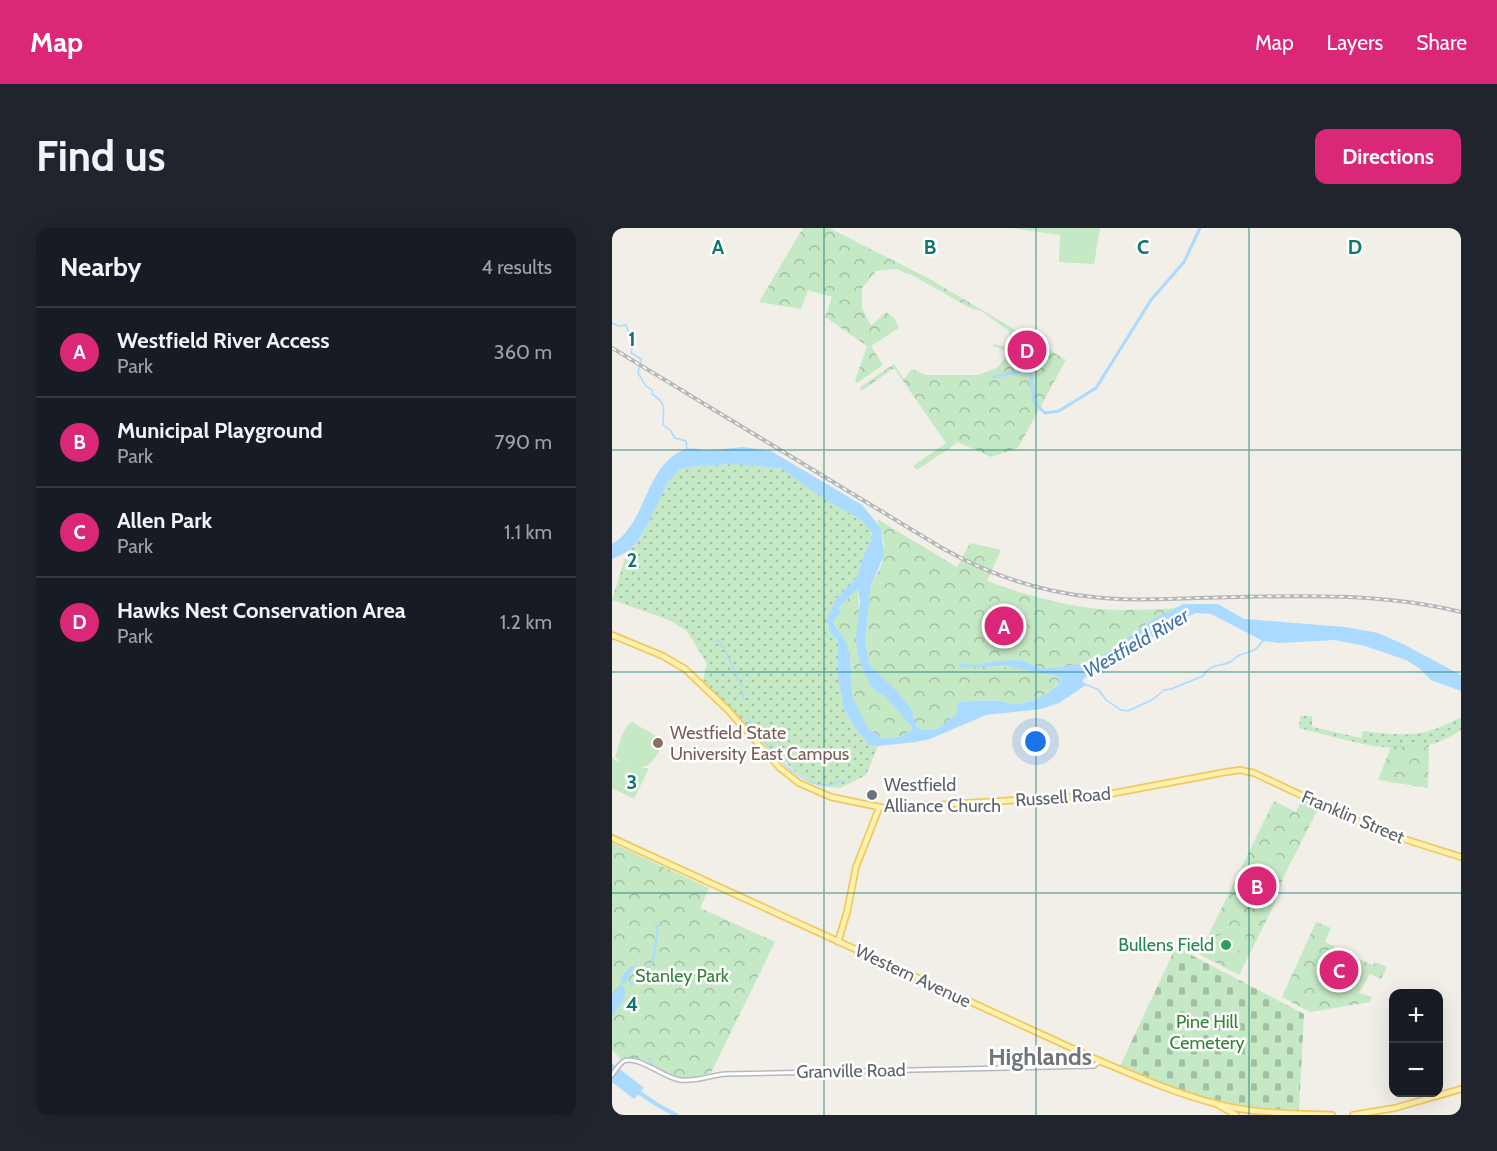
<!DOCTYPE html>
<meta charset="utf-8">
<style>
:root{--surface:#171b24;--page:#20242c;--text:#f1f3f6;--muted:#9ea1a6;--line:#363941;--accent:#db2777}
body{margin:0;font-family:Cabin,sans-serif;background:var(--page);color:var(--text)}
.controls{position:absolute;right:18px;bottom:18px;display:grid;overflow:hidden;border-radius:12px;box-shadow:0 6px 24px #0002}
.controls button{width:54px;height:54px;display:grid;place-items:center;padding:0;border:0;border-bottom:2px solid var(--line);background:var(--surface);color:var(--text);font:30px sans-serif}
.you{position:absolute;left:424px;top:514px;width:21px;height:21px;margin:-15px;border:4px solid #fff;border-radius:50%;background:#1a73e8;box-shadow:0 0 0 9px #1a73e833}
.badge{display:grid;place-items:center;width:39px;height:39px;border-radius:50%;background:var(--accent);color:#fff;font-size:20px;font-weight:700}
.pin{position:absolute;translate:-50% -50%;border:3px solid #fff;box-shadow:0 2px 6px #0006}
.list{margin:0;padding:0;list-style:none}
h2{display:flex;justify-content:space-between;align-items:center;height:78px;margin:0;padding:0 24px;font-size:26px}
h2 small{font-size:20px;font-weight:400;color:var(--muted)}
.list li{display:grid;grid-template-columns:39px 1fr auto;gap:18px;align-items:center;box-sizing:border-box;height:90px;padding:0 24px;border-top:2px solid var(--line)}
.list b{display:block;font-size:22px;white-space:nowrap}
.list p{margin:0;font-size:20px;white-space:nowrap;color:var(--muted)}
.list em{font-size:20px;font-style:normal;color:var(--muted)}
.map{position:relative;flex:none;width:849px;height:887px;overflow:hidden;border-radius:12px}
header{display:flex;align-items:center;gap:36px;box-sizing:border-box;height:84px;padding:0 30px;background:var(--accent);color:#fff}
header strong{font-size:28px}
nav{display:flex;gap:33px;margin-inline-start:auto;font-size:21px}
.intro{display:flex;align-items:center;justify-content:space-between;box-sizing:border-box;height:144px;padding:0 36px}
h1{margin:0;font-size:42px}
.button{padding:15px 27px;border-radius:12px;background:var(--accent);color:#fff;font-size:21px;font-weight:700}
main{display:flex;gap:36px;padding:0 36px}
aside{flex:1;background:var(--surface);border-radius:12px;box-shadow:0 6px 24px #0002}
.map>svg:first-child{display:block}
.grass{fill:url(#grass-dots)}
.cemetery{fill:url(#cemetery-stones)}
.park{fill:url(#park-crowns)}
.pitch{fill:#c5e8c5}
.water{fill:#aadaff;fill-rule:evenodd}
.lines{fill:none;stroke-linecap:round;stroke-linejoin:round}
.stream{stroke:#aadaff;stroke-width:1.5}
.canal{stroke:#aadaff;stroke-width:3}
.river{stroke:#aadaff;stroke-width:4}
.minor-casing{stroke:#b5b8bc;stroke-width:6}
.major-casing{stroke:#f2c960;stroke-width:8}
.minor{stroke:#fff;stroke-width:3}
.major{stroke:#fff2af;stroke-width:4.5}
.rail-casing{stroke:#b6b7b8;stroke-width:4}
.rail{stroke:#fff;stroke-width:1.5;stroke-dasharray:4.5;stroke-linecap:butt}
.grid{fill:none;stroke:#0f766e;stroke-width:1.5;stroke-opacity:0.55}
.education-dot{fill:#8d6e63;stroke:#fff;stroke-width:2}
.worship-dot{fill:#6b7280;stroke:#fff;stroke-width:2}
.leisure-dot{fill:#2e9e5b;stroke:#fff;stroke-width:2}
.labels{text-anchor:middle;stroke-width:5;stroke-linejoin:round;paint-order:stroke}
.education-label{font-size:18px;fill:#785e54;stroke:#fff;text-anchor:start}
.worship-label{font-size:18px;fill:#5b616d;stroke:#fff;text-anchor:start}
.street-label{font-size:18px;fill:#5f6368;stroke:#fff}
.leisure-label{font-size:18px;fill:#27864d;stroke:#fff;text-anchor:end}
.park-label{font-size:18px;fill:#348238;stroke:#fff}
.water-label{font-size:20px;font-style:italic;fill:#4174aa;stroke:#fff}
.district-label{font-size:24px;font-weight:bold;fill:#70757a;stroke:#fff}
.grid-label{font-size:20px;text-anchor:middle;font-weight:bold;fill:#0f766e;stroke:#fff;stroke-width:5;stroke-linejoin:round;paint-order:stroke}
</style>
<header>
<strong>Map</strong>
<nav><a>Map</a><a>Layers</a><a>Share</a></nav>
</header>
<div class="intro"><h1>Find us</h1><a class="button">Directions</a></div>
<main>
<aside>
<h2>Nearby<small>4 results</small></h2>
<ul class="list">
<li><span class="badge">A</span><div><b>Westfield River Access</b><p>Park</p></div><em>360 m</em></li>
<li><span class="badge">B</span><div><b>Municipal Playground</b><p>Park</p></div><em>790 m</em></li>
<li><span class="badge">C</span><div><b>Allen Park</b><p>Park</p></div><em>1.1 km</em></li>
<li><span class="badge">D</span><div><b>Hawks Nest Conservation Area</b><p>Park</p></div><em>1.2 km</em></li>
</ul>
</aside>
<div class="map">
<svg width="849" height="887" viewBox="0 0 849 887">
<defs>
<pattern id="grass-dots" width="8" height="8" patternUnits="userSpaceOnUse" patternTransform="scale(1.5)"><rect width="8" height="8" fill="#c5e8c5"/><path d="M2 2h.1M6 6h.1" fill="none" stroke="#a3c0a4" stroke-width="1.8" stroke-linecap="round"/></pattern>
<pattern id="cemetery-stones" width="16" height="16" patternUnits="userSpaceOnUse" patternTransform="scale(1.5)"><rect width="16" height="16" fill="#c5e8c5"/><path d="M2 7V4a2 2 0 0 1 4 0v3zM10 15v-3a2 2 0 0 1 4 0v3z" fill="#a3c0a4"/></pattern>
<pattern id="park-crowns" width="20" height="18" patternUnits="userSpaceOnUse" patternTransform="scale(1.5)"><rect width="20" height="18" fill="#c5e8c5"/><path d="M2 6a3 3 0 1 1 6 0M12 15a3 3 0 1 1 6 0" fill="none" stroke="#a3c0a4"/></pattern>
</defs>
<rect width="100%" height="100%" fill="#f1efe8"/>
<g class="grass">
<path d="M122 236 157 238 173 242 214 272 250 292 258 301 260 309 252 326 245 349 224 371 216 388 215 393 219 406 226 413C232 449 219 474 248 505 254 512 257 516 266 518L254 547 228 560 207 558 197 553 183 543 142 505 91 452 95 436 75 403 57 392 0 372 15 324 25 314 36 296 56 254 63 244 68 241 83 238Z"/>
<path d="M688 488H700V499L749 510 751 503C792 508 810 510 847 490H849V502C840 508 830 513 820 516 777 528 729 510 687 500Z"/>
</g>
<path class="cemetery" d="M564 719 692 786 687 882C664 881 641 879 618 875 580 867 544 852 508 838Z"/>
<g class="park">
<path d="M191 0H217L316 50 454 132 406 220 379 229 346 214 305 242 301 238 334 215 282 140 249 163 248 159 282 136 292 151 300 141 314 147H366L385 140 397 124 381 118 382 116 397 120V103L369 83 358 80 300 47 284 41 264 43 250 60V80L259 98 274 84 282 90 287 100 259 118 271 137 245 155 243 153 255 118 213 89 220 69 196 62 189 81 147 74Z"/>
<path d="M265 291 345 339 358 315 389 322 375 353C418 369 465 382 510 382 529 382 548 381 566 380L541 391 486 431 462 437 431 441 408 432 383 433 363 437 348 436 410 440 449 450C444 465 417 475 402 476 397 476 392 474 388 473 373 472 360 472 346 475L345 485 325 501 308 502 304 497 300 482 285 463 258 437 253 414 259 358 270 336 272 314Z"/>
<path d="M246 361 249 438 259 458 265 464 273 467 300 499V502L287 509 271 511 255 499 239 468 238 432 230 408 221 394 226 386 229 377Z"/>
<path d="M817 517 816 560 766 552 779 519Z"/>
<path d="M690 571 707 579 672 648 662 677 627 747 587 726 662 573 684 584Z"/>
<path d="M0 615 97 660 88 680 163 714 99 845C88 848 76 852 65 850 50 847 26 820 12 834L0 822Z"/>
<path d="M704 694 719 700 713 714 722 718 721 723 743 733 749 732 761 737 763 734 775 739 769 751 758 746 747 765 760 769 758 774 698 784 670 769Z"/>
</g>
<g class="pitch">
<path d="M398 0H488L482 36 447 34 448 7Z"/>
<path d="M20 494 51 512C47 531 31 549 10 536 8 534 6 531 3 529L10 507 17 495Z"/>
<path d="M0 530 18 540H37L22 571 0 560Z"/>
<path d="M654 626H661L673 631 660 655 637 644 643 632Z"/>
<path d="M616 702H622L634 708 622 732 598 720 604 709Z"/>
</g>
<g class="water">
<path d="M131 219 159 223 250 277 265 295 269 301 272 327 259 358 253 414 258 437 285 463 300 482 304 497 308 502 325 501 345 485V475C360 472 373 472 388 473 392 474 397 476 401 476 416 476 444 465 449 451 441 445 431 447 422 444 411 442 401 438 390 438 375 438 361 441 347 439L348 436 363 437 383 433 408 432 431 441 462 437 486 431 541 391 572 376H606L632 391 733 399 766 405 791 416 849 447V463L819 452 807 440 794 432 753 418 723 412 668 415 651 413 599 386 584 385 560 395 491 445H478L470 453 474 457 447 475 429 481 374 487 318 511 304 514 266 518 258 517 243 500 232 481 226 450V413L219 406 215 393 216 388 224 371 245 349 252 326 259 312 260 305 250 292 214 272 168 240 122 236 83 238 68 241 56 254 36 296 25 314 15 324 0 331V316C36 295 32 236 74 221 80 219 87 222 93 222 105 222 118 220 131 219ZM246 361 248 374 244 412 246 427 249 438 259 458 265 464 273 468 300 499V502L287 509 271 511 255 499 240 468 238 432 235 416 221 394 229 384 227 380 229 377Z"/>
<path d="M42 697H46L47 701 42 732 29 751 19 757 15 752 10 757 13 762 12 772 0 788V767L9 756 10 748 20 738 24 739 23 742 18 745 16 751 20 755 39 734 45 702Z"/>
<path d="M0 835 32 860 22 871 0 854Z"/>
</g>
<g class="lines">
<g class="stream">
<path d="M0 95 6 98 14 97 21 117 19 125 29 131V134"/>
<path d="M27 139 26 145 34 158 40 162V166C56 176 51 182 51 197L58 202 63 210 74 213 75 223"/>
<path d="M105 412 111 418 128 455"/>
<path d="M129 456 130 459"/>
<path d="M473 456 487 462 494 472 509 482 516 483 540 472 552 462 559 461 591 448C597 436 609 439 620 433 622 431 625 428 628 427 641 422 643 425 651 412"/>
<path d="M130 461 131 471"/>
<path d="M136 490C150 515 197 575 229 552"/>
<path d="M37 831 42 839"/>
</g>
<path class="canal" d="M382 149 414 142 419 147 422 174 433 185 447 183 484 160 539 72 572 34 588 0"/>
<path class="river" d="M25 863 44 876 64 887"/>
<defs>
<path id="minor" d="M0 847C3 843 7 836 12 833 26 827 52 850 68 852 84 854 99 847 114 846L482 838 488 833"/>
<g id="major">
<path d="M0 407 51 428 73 441 115 481 168 540 187 555 219 569 272 580 492 567 614 544 628 542 642 545 729 586 776 606 849 629"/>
<path d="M0 610 488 833C526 849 565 866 605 876 642 886 682 885 720 887"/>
<path d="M226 714 235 684 244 639 267 580"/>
<path d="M608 878 624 887"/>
<path d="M741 887 783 880 849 861"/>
</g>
</defs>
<use href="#minor" class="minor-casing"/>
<use href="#major" class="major-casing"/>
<use href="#minor" class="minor"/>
<use href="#major" class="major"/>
<defs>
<path id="rail" d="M0 120 330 320C376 346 428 364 481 369 516 373 551 371 586 370 674 368 762 363 849 384"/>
</defs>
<use href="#rail" class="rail-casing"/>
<use href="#rail" class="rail"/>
</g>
<path class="grid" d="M212 0V887M424 0V887M637 0V887M0 222H849M0 444H849M0 665H849"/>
<circle class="education-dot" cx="46" cy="515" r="6"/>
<circle class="worship-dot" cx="260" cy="567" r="6"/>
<circle class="leisure-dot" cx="614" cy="717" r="6"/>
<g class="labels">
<g class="education-label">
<text x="58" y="511">Westfield State<tspan x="58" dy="21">University East Campus</tspan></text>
</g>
<g class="worship-label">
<text x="272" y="563">Westfield<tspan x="272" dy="21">Alliance Church</tspan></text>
</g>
<g class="street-label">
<text transform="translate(451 569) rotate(-4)" y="6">Russell Road</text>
<text transform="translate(741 589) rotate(23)" y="6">Franklin Street</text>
<text transform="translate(301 748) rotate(25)" y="6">Western Avenue</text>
<text transform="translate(239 843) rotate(-1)" y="6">Granville Road</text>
</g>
<g class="leisure-label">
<text x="602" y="723">Bullens Field</text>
</g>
<g class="park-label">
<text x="70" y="754">Stanley Park</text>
<text x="595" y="800">Pine Hill<tspan x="595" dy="21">Cemetery</tspan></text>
</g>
<g class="water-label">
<text transform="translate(524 415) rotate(-30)" y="7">Westfield River</text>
</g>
<g class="district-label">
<text x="428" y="837">Highlands</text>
</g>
</g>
<g class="grid-label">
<text x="106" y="26">A</text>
<text x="318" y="26">B</text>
<text x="531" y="26">C</text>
<text x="743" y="26">D</text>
<text x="20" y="118">1</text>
<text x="20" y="339">2</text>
<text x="20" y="561">3</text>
<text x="20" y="783">4</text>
</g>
</svg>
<div class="controls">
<button>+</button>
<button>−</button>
</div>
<div class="you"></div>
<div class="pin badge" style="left:392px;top:398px">A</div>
<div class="pin badge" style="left:645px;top:658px">B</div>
<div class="pin badge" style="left:727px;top:742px">C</div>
<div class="pin badge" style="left:415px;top:122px">D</div>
</div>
</main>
